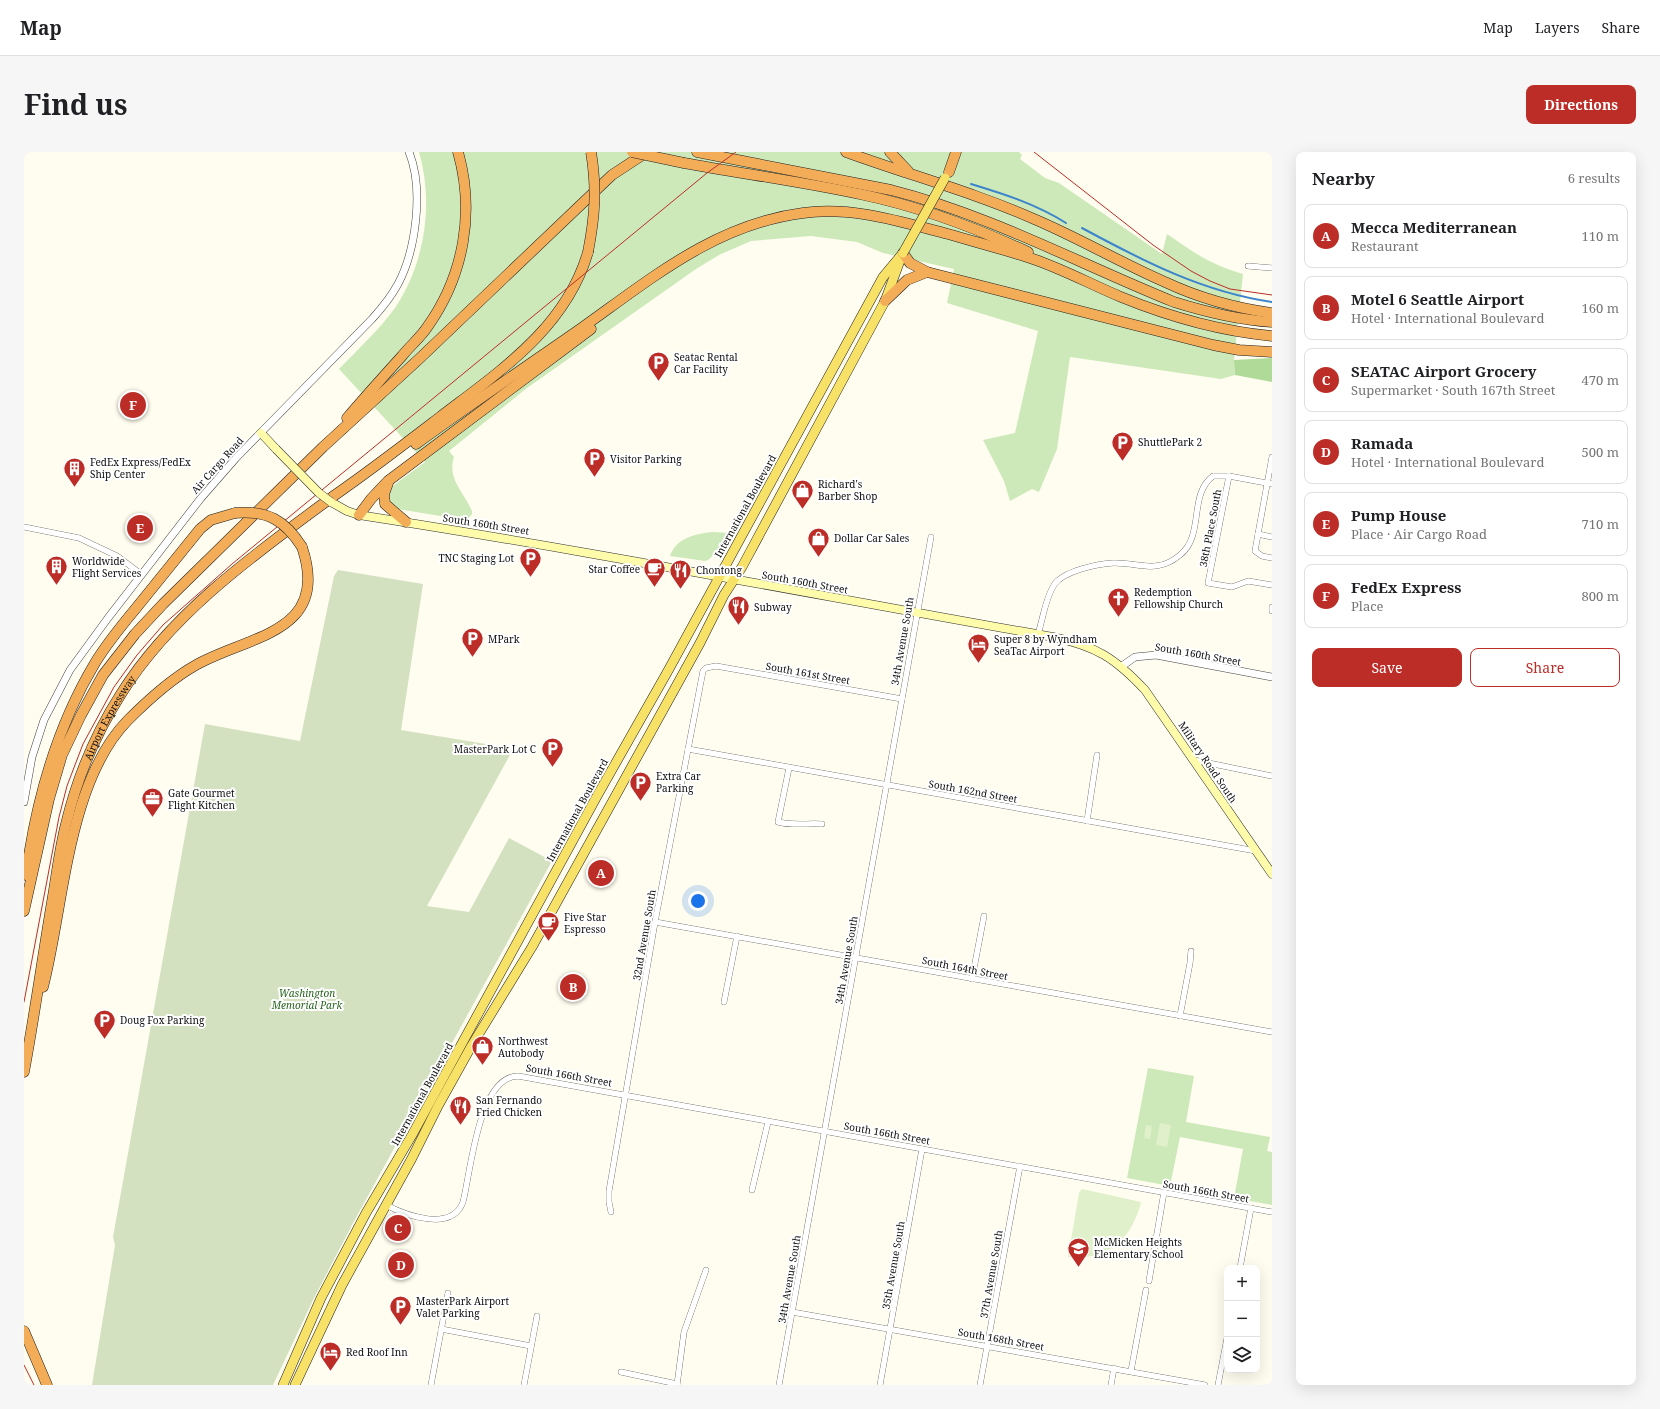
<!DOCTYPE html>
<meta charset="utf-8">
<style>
:root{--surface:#fff;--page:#f6f6f6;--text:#202124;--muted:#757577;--line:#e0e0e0;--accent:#bd2d27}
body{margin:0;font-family:"Noto Serif",serif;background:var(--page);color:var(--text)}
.controls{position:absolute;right:12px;bottom:12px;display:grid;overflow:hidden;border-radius:8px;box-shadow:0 4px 16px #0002}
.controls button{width:36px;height:36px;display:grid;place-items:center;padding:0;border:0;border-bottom:1px solid var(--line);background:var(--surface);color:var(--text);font:20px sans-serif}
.you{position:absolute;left:674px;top:749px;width:14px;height:14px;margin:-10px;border:3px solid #fff;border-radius:50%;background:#1a73e8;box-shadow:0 0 0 6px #1a73e833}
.badge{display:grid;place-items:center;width:26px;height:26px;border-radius:50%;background:var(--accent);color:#fff;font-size:13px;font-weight:700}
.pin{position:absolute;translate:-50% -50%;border:2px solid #fff;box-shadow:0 1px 4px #0006}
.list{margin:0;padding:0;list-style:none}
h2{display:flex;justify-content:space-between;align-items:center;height:52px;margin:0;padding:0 16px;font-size:17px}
h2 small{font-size:13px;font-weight:400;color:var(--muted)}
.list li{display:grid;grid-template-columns:26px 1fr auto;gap:12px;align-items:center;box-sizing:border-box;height:64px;margin:0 8px 8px;padding:0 8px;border:1px solid var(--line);border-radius:8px}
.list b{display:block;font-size:15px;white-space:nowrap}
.list p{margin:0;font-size:13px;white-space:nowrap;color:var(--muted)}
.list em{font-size:13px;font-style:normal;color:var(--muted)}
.actions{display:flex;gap:8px;padding:12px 16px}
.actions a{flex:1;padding:9px 0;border:1px solid var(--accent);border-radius:8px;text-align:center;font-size:14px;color:var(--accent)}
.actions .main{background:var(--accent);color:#fff}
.icon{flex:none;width:22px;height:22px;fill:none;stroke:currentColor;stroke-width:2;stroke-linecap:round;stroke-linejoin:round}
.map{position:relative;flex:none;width:1248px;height:1233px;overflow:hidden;border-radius:8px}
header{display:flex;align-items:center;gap:24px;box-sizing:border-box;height:56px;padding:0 20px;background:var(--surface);border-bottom:1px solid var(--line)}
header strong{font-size:19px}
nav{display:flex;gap:22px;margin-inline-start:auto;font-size:14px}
.intro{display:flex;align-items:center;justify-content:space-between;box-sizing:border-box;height:96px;padding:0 24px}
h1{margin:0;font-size:28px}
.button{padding:10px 18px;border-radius:8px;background:var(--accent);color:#fff;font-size:14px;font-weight:700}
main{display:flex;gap:24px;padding:0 24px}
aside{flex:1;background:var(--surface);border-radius:8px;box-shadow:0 4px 16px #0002}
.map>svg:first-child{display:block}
.green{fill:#cde9b9}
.forest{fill:#b0da98}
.cemetery{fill:#d3e1c0}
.pitch{fill:#e0f0ca}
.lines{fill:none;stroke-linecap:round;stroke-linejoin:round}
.stream{stroke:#3c85cc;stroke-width:2}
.minor-casing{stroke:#414141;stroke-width:6}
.tertiary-casing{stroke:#414141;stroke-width:8}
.secondary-casing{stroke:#303030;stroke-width:9}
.primary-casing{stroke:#1f1f1f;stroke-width:10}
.motorway-casing{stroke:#1f1f1f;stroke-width:11}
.minor{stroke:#fff;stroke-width:5.5}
.tertiary{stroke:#fff;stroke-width:7}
.secondary{stroke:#fefcab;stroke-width:8}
.primary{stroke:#f7e167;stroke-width:9}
.motorway{stroke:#f3ad59;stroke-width:10}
.tram{stroke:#bd2d27;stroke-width:1}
.secondary-bridge-casing{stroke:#303030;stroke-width:9;stroke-linecap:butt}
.primary-bridge-casing{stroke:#1f1f1f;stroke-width:10;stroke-linecap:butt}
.motorway-bridge-casing{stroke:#1f1f1f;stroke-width:11;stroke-linecap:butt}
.secondary-bridge{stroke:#fefcab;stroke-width:8}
.primary-bridge{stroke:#f7e167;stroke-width:9}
.motorway-bridge{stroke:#f3ad59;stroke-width:10}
.labels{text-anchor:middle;stroke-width:4;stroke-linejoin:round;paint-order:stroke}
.poi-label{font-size:10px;fill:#0e0e0e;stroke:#fff;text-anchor:start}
.street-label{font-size:10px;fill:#0e0e0e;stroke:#fff}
.park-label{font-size:10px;font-style:italic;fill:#27651e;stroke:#fff}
</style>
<header>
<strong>Map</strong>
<nav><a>Map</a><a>Layers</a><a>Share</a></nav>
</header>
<div class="intro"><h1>Find us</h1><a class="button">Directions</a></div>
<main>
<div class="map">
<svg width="1248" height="1233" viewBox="0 0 1248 1233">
<rect width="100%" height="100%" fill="#fffdef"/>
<g class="green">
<path d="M395 0H995L998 3 996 7 1021 26 1035 31 1138 102 1143 82C1171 101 1185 112 1219 122L1210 208 1211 223 1197 227 1046 205 1033 297 1015 340 1008 337 986 349 980 329 959 288 991 281 1014 179 923 151 930 117 859 101 833 90 787 84 727 89 695 103 672 117 503 236 425 299 430 305C423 327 440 340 448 359V362L444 367 428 366 374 357C367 353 362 345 366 336L401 310 315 217C334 197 355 178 371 156 401 111 410 52 395 0Z"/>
<path d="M688 380 708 381 699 395 684 408 681 409 646 404C652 386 671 382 688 380Z"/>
<path d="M1124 916 1170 924 1162 970 1246 985 1243 999 1248 1000V1053L1210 1046 1219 997 1156 985 1146 1034 1103 1026Z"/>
</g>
<path class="forest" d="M1248 206V230L1211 223 1210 208Z"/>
<path class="cemetery" d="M314 418 399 432 377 578 468 593 487 601 403 754 445 760 485 686 528 709 328 1073 289 1148 249 1233H68L91 1093 89 1085 181 572 276 589 310 424Z"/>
<g class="pitch">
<path d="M1136 971 1147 973 1143 995 1132 993Z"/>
<path d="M1122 973 1128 974 1126 987 1120 986Z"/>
<path d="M1058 1037 1117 1050C1108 1087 1083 1109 1044 1105L1055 1041Z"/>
</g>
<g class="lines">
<g class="stream">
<path d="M947 32C980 42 1012 52 1042 71"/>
<path d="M1058 76C1119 109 1179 140 1248 150"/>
</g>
<defs>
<g id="minor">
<path d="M1224 114 1248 116"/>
<path d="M1205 324 1184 431 1208 435 1224 429 1248 433"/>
<path d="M0 375 55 386 93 404 117 422"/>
<path d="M1234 382 1248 305"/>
<path d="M1248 385 1234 382 1231 399 1238 404 1248 406"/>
<path d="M1248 455V459"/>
<path d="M1014 482C1019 467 1021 447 1030 433 1039 419 1073 412 1089 411 1115 410 1132 423 1156 403 1181 383 1164 343 1189 324H1205L1248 332"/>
<path d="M664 597 1232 699"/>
<path d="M1170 608 1248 624"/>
<path d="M765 616 754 670C769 674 783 671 798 672"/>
<path d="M1063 669 1073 603"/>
<path d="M631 770 1248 880"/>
<path d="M948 827 960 764"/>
<path d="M700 850 713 784"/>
<path d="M1156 864 1166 811 1167 799"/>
<path d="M728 1038 744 970"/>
<path d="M362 1053C383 1064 428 1080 439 1050 447 1019 454 925 494 924L1248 1060"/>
<path d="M587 1060 585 1050V1039L631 770 679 519 682 516 692 514 878 547"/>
<path d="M1216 1116 1227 1056"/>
<path d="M1125 1129 1140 1040"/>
<path d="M768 1160 1181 1233"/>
<path d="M417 1177 507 1194"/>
<path d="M1107 1219 1122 1138"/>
<path d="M597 1220 653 1232"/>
<path d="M407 1233 424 1141"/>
<path d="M500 1233 513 1164"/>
<path d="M653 1233 660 1180 682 1118"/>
<path d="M755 1233 907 385"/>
<path d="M856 1233 898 997"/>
<path d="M956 1233 996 1014"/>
<path d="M1087 1233 1090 1216"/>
<path d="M1194 1233 1203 1186"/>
</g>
<g id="tertiary">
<path d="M1098 514 1111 505 1132 503 1248 525"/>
<path d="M0 650 8 605 20 568 46 518 84 466 177 346 212 306 348 167C358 156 367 145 374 132 392 98 400 37 385 0"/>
</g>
<g id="secondary">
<path d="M237 281 252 297"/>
<path d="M307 350 323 359 335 363C567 399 797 444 1029 485 1072 494 1091 506 1121 538L1248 722"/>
</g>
<g id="primary">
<path d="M259 1233 297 1146 342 1061 388 983 573 644 645 517 859 125 879 101"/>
<path d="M271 1233 318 1133 388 1006 414 954 448 893 508 795 676 491 700 443 718 415 861 149 877 106"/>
</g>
<g id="motorway">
<path d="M673 0 867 38C966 63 1056 112 1150 150 1182 160 1214 168 1248 170"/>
<path d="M822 0C885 23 949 40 1010 67 1055 86 1097 111 1141 130 1175 146 1211 156 1248 161"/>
<path d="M866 0 884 19"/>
<path d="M660 11C720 22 781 30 840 43 897 55 952 76 1004 100"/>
<path d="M925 20 932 0"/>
<path d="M879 101 886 111 903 120 1189 193 1215 198 1248 200"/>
<path d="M861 149 883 128 903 120"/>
<path d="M323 266C341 245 359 225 378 204 386 194 397 185 404 174 440 123 451 60 434 0"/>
<path d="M392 292C447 252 503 214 559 175 628 126 692 72 779 61 828 54 877 70 924 82 951 90 979 97 1006 106 1037 116 1066 132 1097 145 1146 165 1195 179 1248 184"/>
<path d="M364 331 360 342 361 352 382 370"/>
<path d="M335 363 347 347 364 329 567 177"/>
<path d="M2 723C12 649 32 576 71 511 83 491 98 473 113 455 134 429 155 403 176 377L187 368 211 361"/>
<path d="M0 759 25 647 38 603 57 563 79 523 111 482 139 452 299 295 395 207 588 23 623 0"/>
<path d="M19 835C40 754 43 630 104 568 124 548 147 527 172 513 226 483 307 481 278 395"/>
<path id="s1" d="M0 920C11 861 19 802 29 744 33 720 36 695 42 672 53 626 72 581 97 542 148 460 235 399 311 343 347 318 382 291 416 265 476 219 542 176 564 100"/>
<path d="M0 1179 23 1233"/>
</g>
</defs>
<use href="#minor" class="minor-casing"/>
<use href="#tertiary" class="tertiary-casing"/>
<use href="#secondary" class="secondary-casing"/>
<use href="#primary" class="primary-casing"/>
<use href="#motorway" class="motorway-casing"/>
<use href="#minor" class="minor"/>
<use href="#tertiary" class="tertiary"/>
<use href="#secondary" class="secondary"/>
<use href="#primary" class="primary"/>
<use href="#motorway" class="motorway"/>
<g class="tram">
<path d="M1010 0 1129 93 1167 119 1186 129 1206 137 1248 143"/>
<path d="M0 850 35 665 43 634 59 592 90 535 113 503 139 473 208 412 683 21 712 0"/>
<path d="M0 1213 10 1233"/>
</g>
<defs>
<path id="secondary-bridge" d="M252 297 295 341 307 350"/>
<path id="primary-bridge" d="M879 101 921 26"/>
<g id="motorway-bridge">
<path d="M608 0 660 11"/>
<path d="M564 100C571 64 573 37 567 0"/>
<path d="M211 361C243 358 261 368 278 395"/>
</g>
</defs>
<use href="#secondary-bridge" class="secondary-bridge-casing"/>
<use href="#primary-bridge" class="primary-bridge-casing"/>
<use href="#motorway-bridge" class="motorway-bridge-casing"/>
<use href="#secondary-bridge" class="secondary-bridge"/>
<use href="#primary-bridge" class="primary-bridge"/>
<use href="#motorway-bridge" class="motorway-bridge"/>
</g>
<defs>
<symbol id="parking-pin" viewBox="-11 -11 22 30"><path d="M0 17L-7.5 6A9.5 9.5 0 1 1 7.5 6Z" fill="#bd2d27" stroke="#fff"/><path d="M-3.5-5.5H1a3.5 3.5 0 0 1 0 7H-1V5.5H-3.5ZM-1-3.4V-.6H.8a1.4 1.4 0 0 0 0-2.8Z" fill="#fff"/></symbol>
<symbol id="building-pin" viewBox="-11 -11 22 30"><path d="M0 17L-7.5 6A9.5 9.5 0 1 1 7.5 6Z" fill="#bd2d27" stroke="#fff"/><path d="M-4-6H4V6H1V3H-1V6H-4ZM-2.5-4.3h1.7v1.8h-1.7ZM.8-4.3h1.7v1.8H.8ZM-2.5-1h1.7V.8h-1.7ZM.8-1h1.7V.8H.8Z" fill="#fff"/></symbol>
<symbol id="shop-pin" viewBox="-11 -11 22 30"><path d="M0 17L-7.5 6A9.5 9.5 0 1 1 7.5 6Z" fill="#bd2d27" stroke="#fff"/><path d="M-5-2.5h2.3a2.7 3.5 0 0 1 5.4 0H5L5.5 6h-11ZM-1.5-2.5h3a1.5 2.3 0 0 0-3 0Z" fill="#fff"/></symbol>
<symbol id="cafe-pin" viewBox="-11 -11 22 30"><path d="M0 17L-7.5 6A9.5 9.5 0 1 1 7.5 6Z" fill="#bd2d27" stroke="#fff"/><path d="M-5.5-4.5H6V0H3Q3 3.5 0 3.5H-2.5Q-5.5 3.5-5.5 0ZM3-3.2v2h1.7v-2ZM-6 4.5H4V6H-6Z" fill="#fff"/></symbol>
<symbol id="restaurant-pin" viewBox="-11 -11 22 30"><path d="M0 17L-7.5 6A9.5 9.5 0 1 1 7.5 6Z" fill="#bd2d27" stroke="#fff"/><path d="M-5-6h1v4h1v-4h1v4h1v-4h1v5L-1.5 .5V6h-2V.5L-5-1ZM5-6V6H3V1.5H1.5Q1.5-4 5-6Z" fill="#fff"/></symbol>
<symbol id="church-pin" viewBox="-11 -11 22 30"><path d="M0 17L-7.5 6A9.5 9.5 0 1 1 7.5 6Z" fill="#bd2d27" stroke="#fff"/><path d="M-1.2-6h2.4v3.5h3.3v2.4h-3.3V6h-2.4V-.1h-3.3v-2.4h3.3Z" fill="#fff"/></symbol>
<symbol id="hotel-pin" viewBox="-11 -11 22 30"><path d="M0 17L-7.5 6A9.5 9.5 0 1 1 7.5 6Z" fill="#bd2d27" stroke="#fff"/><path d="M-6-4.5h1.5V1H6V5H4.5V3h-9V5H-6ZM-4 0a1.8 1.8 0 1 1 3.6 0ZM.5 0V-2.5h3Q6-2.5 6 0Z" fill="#fff"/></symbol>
<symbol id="office-pin" viewBox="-11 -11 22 30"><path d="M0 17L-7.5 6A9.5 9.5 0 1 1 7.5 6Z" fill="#bd2d27" stroke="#fff"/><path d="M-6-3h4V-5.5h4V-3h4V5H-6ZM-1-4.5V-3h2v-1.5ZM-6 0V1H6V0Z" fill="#fff"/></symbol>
<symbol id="school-pin" viewBox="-11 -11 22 30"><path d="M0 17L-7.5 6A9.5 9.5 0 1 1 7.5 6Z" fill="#bd2d27" stroke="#fff"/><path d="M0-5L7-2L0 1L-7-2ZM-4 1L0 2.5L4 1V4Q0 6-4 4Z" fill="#fff"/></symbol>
</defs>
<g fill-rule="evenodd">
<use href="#parking-pin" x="622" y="198" width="25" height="34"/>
<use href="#parking-pin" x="1086" y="278" width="25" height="34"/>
<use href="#parking-pin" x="558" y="294" width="25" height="34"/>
<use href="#building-pin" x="38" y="304" width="25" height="34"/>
<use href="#shop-pin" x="766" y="326" width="25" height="34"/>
<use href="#shop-pin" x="782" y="374" width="25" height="34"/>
<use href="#parking-pin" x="494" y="394" width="25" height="34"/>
<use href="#building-pin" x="20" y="402" width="25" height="34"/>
<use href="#cafe-pin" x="618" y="404" width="25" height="34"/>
<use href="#restaurant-pin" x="644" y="406" width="25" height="34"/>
<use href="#church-pin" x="1082" y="434" width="25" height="34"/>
<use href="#restaurant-pin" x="702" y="442" width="25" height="34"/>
<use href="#parking-pin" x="436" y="474" width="25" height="34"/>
<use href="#hotel-pin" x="942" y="480" width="25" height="34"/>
<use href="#parking-pin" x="516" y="584" width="25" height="34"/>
<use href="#parking-pin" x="604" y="618" width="25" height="34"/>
<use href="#office-pin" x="116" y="634" width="25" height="34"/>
<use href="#cafe-pin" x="512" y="758" width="25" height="34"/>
<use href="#parking-pin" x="68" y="856" width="25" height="34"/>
<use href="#shop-pin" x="446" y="882" width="25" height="34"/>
<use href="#restaurant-pin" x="424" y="942" width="25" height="34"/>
<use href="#school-pin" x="1042" y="1084" width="25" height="34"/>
<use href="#parking-pin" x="364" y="1142" width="25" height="34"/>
<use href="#hotel-pin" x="294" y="1188" width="25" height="34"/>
</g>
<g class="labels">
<g class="poi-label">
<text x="650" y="209">Seatac Rental<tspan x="650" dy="12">Car Facility</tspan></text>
<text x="1114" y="294">ShuttlePark 2</text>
<text x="586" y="311">Visitor Parking</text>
<text x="66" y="314">FedEx Express/FedEx<tspan x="66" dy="12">Ship Center</tspan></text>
<text x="794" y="336">Richard's<tspan x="794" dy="12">Barber Shop</tspan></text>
<text x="810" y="390">Dollar Car Sales</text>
<text x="490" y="410" text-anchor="end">TNC Staging Lot</text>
<text x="48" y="413">Worldwide<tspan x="48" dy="12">Flight Services</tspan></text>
<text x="616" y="421" text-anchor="end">Star Coffee</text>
<text x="672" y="422">Chontong</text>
<text x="1110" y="444">Redemption<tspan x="1110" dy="12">Fellowship Church</tspan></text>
<text x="730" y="459">Subway</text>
<text x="464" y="491">MPark</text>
<text x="970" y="491">Super 8 by Wyndham<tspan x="970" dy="12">SeaTac Airport</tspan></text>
<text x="512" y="601" text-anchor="end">MasterPark Lot C</text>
<text x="632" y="628">Extra Car<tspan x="632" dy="12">Parking</tspan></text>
<text x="144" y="645">Gate Gourmet<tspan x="144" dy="12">Flight Kitchen</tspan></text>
<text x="540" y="769">Five Star<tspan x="540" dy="12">Espresso</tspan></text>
<text x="96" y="872">Doug Fox Parking</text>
<text x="474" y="893">Northwest<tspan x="474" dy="12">Autobody</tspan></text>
<text x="452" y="952">San Fernando<tspan x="452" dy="12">Fried Chicken</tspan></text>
<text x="1070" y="1094">McMicken Heights<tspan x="1070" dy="12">Elementary School</tspan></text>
<text x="392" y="1153">MasterPark Airport<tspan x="392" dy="12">Valet Parking</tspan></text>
<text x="322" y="1204">Red Roof Inn</text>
</g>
<g class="street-label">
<text transform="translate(193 313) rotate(-48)" y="4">Air Cargo Road</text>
<text transform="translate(721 354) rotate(-61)" y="4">International Boulevard</text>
<text transform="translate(462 372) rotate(9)" y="4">South 160th Street</text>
<text transform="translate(1186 376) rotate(-79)" y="4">38th Place South</text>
<text transform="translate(781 430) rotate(10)" y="4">South 160th Street</text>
<text transform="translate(878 489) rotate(-80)" y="4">34th Avenue South</text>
<text transform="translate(1174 502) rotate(10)" y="4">South 160th Street</text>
<text transform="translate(784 521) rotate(10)" y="4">South 161st Street</text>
<text dy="4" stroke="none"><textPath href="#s1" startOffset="367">Airport Expressway</textPath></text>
<text transform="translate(1184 610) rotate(56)" y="4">Military Road South</text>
<text transform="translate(949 639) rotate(10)" y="4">South 162nd Street</text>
<text transform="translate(553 658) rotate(-61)" y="4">International Boulevard</text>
<text transform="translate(620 783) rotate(-80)" y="4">32nd Avenue South</text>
<text transform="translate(822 808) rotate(-80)" y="4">34th Avenue South</text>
<text transform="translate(941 816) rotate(11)" y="4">South 164th Street</text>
<text transform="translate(545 923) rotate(10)" y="4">South 166th Street</text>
<text transform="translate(398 942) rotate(-61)" y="4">International Boulevard</text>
<text transform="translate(863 981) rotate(10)" y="4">South 166th Street</text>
<text transform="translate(1182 1039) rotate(10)" y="4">South 166th Street</text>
<text transform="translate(869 1113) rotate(-80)" y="4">35th Avenue South</text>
<text transform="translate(967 1122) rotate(-80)" y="4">37th Avenue South</text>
<text transform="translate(765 1127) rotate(-80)" y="4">34th Avenue South</text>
<text transform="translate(977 1187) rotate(10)" y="4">South 168th Street</text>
</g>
<g class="park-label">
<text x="283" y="845">Washington<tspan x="283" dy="12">Memorial Park</tspan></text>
</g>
</g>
</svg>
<div class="controls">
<button>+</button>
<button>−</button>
<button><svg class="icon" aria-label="layers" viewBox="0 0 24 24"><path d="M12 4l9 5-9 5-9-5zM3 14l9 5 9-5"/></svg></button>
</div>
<div class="you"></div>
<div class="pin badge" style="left:577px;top:721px">A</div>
<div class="pin badge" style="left:549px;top:835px">B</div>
<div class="pin badge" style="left:374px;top:1076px">C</div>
<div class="pin badge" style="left:377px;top:1113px">D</div>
<div class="pin badge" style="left:116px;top:376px">E</div>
<div class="pin badge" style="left:109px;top:253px">F</div>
</div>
<aside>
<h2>Nearby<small>6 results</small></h2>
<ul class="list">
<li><span class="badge">A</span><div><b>Mecca Mediterranean</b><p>Restaurant</p></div><em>110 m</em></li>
<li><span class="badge">B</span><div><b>Motel 6 Seattle Airport</b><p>Hotel · International Boulevard</p></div><em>160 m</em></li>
<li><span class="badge">C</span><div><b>SEATAC Airport Grocery</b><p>Supermarket · South 167th Street</p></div><em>470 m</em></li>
<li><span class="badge">D</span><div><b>Ramada</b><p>Hotel · International Boulevard</p></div><em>500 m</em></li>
<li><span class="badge">E</span><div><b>Pump House</b><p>Place · Air Cargo Road</p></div><em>710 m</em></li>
<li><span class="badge">F</span><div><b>FedEx Express</b><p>Place</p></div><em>800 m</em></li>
</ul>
<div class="actions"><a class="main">Save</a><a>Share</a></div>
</aside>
</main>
